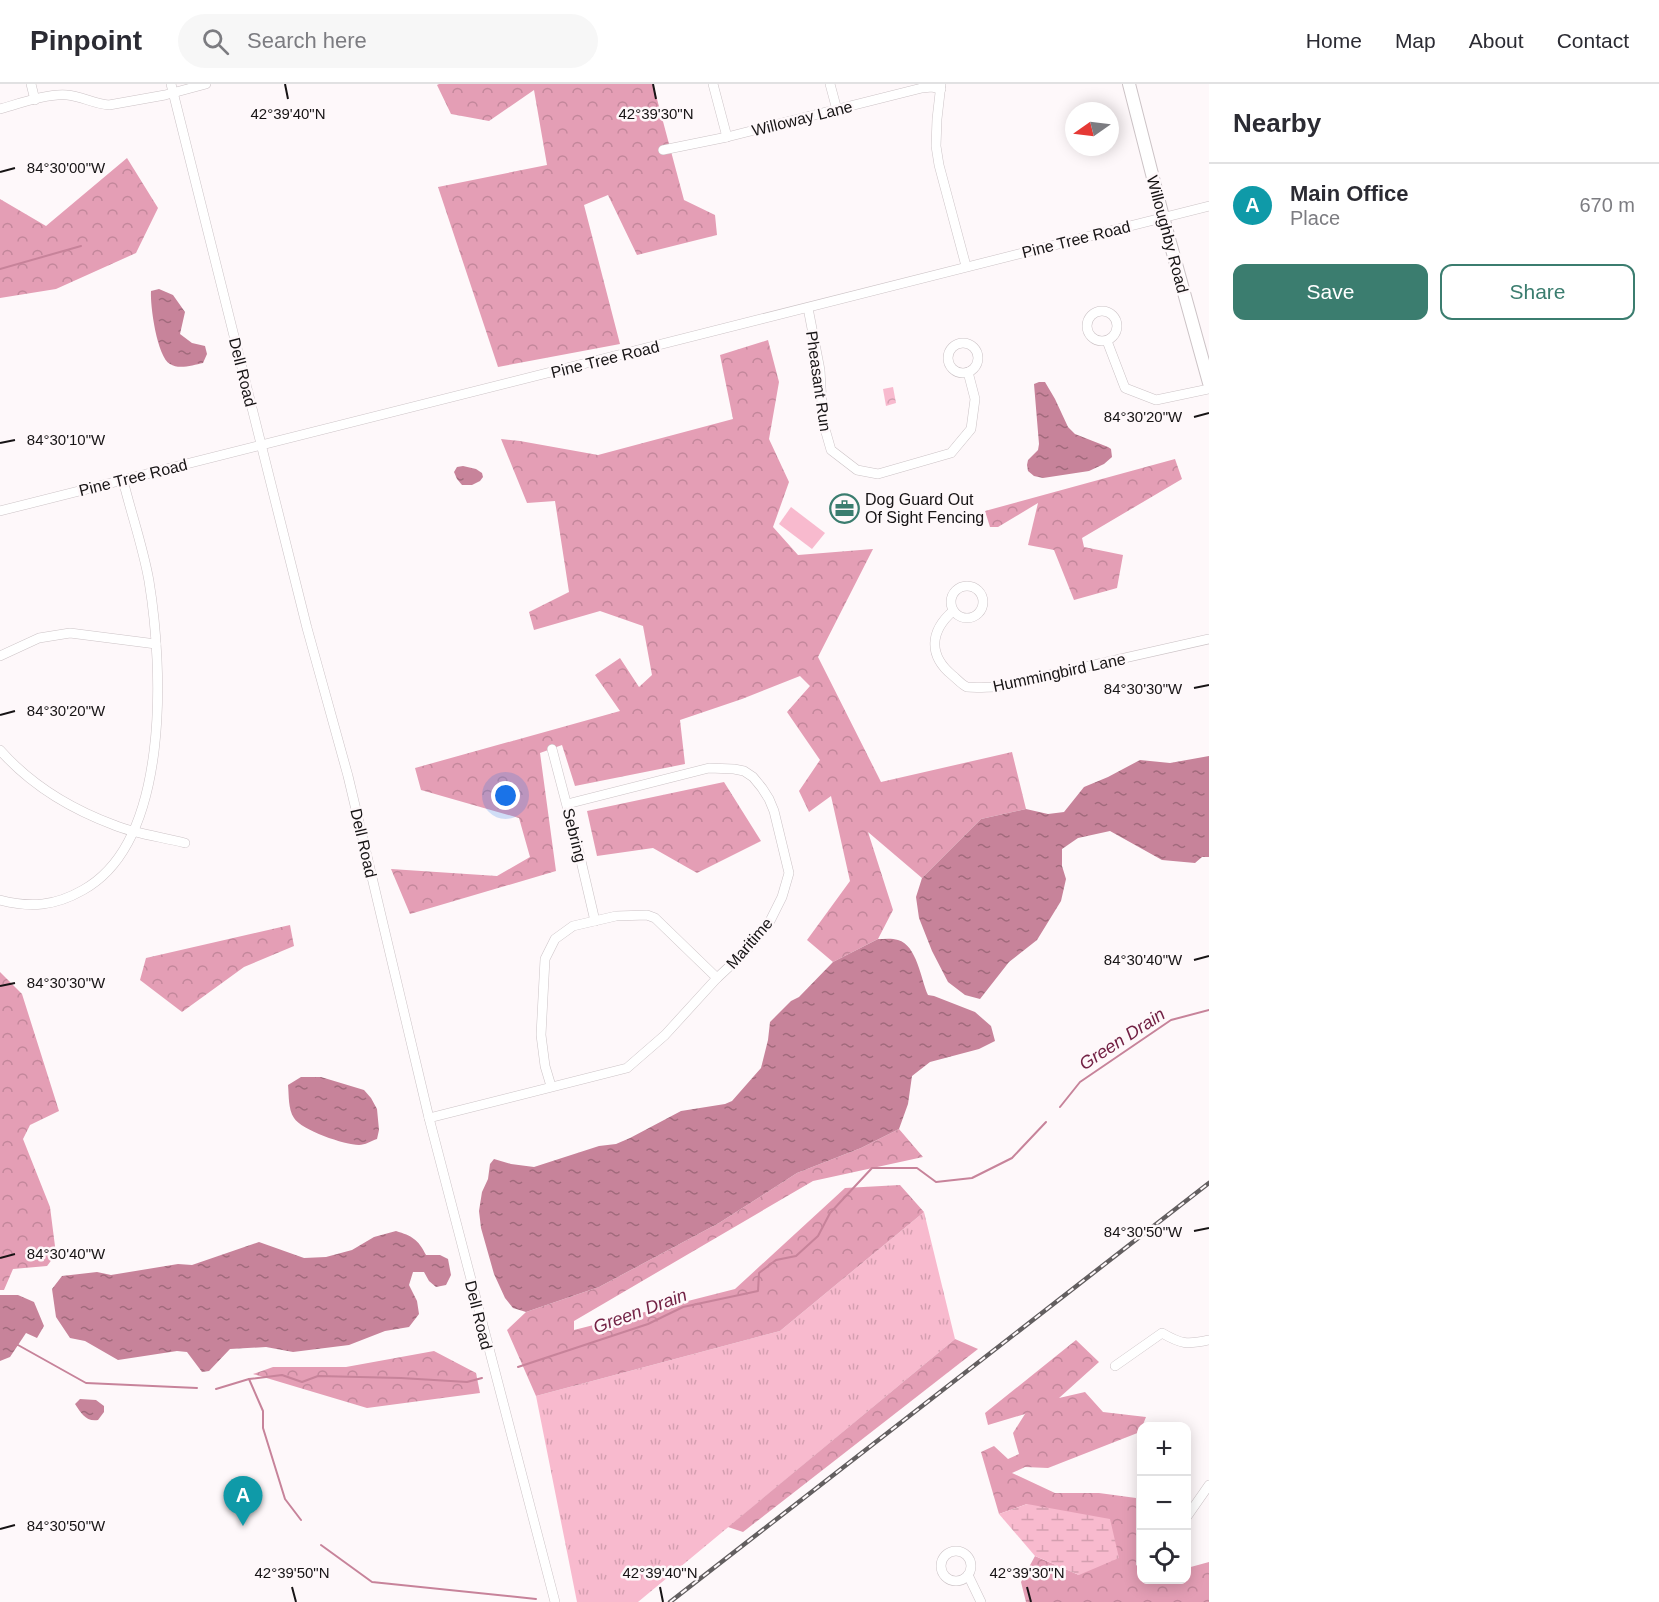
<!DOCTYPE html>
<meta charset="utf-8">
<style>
:root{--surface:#fff;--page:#f7f7f7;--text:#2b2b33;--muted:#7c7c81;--line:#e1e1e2;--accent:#3b7d6f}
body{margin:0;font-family:Arial,sans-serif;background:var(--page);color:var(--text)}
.controls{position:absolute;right:18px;bottom:18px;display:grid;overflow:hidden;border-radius:12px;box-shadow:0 3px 15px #0003}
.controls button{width:54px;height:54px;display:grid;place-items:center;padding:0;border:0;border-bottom:2px solid var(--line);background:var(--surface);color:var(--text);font:30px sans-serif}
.compass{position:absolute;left:1065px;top:18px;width:54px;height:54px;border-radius:50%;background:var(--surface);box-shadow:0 3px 15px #0003;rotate:256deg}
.you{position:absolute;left:506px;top:712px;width:21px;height:21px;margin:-15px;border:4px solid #fff;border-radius:50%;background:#1a73e8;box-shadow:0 0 0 9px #1a73e833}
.badge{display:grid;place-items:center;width:39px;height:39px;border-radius:50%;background:var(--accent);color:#fff;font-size:20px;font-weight:700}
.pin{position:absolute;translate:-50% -50px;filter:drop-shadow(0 2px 3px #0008)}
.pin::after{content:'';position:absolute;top:32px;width:21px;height:18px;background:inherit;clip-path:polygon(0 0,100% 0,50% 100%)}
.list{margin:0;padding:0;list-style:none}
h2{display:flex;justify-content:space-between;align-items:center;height:78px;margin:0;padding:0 24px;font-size:26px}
h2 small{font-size:20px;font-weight:400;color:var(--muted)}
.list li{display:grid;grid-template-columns:39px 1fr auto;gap:18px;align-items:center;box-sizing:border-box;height:84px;padding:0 24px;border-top:2px solid var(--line)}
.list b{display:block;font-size:22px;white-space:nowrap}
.list p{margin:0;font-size:20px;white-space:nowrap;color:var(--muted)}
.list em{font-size:20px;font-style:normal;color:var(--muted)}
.actions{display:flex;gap:12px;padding:18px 24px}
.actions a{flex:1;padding:14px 0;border:2px solid var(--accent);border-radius:12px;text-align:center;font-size:21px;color:var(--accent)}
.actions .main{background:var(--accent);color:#fff}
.icon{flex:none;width:33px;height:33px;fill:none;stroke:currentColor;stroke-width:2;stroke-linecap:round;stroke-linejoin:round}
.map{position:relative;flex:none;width:1209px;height:1518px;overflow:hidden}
header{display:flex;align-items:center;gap:36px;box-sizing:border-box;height:84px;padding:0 30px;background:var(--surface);border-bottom:2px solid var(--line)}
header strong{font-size:28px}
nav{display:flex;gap:33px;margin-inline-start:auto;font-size:21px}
.search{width:420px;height:54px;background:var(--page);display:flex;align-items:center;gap:15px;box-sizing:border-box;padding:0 21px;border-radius:33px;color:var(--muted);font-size:22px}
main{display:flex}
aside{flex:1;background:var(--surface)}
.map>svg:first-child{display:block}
.grass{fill:url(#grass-tufts)}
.forest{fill:url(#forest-crowns)}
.wetland{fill:url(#wetland-marsh)}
.park{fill:url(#park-crowns)}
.garden{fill:#f8bace}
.water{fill:url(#water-ripples)}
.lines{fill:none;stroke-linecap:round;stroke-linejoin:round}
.stream{stroke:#c7839a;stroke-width:2}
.street-casing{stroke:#ccc3c6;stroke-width:10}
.secondary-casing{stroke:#ccc3c6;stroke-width:14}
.street{stroke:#fff;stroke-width:9}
.secondary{stroke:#fff;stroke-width:12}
.rail-casing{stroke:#635f60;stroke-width:4.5}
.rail{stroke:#fef8fa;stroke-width:2;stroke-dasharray:7;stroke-linecap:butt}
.ticks{fill:none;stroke:#171415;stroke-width:2}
.labels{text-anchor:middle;stroke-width:5;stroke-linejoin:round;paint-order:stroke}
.street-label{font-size:16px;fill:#171415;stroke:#fef8fa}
.poi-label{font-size:16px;fill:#171415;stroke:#fef8fa;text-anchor:start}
.water-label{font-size:18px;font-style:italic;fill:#732245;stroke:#fef8fa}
.ticks-label{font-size:15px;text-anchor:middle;fill:#171415;stroke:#fef8fa;stroke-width:5;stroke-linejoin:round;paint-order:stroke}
</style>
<header>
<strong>Pinpoint</strong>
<div class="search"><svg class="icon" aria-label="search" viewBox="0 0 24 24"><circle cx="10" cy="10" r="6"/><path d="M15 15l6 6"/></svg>Search here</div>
<nav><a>Home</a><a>Map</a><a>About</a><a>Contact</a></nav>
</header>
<main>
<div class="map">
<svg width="1209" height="1518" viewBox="0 0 1209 1518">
<defs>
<pattern id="grass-tufts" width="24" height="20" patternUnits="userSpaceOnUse" patternTransform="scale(1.5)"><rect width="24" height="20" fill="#f8bace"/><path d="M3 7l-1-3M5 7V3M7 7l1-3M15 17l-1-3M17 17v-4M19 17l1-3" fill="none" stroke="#d49fb0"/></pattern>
<pattern id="forest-crowns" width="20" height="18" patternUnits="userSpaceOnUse" patternTransform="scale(1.5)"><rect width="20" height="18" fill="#e49eb5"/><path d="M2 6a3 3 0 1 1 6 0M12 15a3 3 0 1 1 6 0" fill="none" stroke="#c3879b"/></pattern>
<pattern id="wetland-marsh" width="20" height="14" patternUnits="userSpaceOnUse" patternTransform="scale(1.5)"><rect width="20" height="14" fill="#f8bace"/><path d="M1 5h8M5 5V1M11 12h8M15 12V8" fill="none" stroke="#d49fb0"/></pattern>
<pattern id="park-crowns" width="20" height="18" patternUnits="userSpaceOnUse" patternTransform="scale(1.5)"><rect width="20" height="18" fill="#f8bace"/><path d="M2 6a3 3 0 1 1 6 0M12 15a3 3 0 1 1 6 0" fill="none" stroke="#d49fb0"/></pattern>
<pattern id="water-ripples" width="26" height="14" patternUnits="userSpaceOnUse" patternTransform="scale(1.5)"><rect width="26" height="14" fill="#c7839a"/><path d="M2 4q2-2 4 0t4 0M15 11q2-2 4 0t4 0" fill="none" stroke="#a16a7c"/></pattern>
</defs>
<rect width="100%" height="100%" fill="#fef8fa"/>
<path class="grass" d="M924 1128 955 1255 638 1518H577L536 1312 780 1247Z"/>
<g class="forest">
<path d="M439 0H653L684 116 715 131 717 151 637 171 608 111 584 121 620 260 498 283 438 103 547 81 534 6 489 37 451 30 437 1Z"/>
<path d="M127 74 158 124 136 169 56 205 0 214V115L46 142Z"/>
<path d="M768 256 779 298 769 355 789 398 773 443 798 471 873 465 818 573 881 698 1012 668 1026 725 981 735 922 794 868 748 893 826 878 855 833 878 807 856 850 797 831 712 809 728 799 707 820 676 787 628 810 602 800 592 742 615 680 636 685 680 575 702 562 661 540 669 556 787 410 830 391 785 497 792 530 773 519 734 421 706 415 684 620 627 595 591 620 574 639 603 652 591 643 542 600 527 534 546 529 528 569 508 555 417 527 419 501 355 520 357 598 371 733 335 720 271Z"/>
<path d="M1175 375 1182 395 1082 454 1084 463 1123 471 1117 504 1074 516 1054 466 1028 461 1038 419 998 443H990L985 427Z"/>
<path d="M724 698 761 757 697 789 653 764 597 772 587 727Z"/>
<path d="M290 841 294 862 244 883 182 928 140 896 146 874Z"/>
<path d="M0 888 22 910 59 1027 30 1041 23 1055 50 1123 56 1170 47 1182 13 1185 4 1206H0Z"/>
<path d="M899 1045 923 1073 813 1097 574 1237V1246L735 1205 845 1104 900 1101 924 1128 780 1247 536 1312 507 1246 526 1228 599 1203 719 1139 797 1089 861 1064Z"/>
<path d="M955 1255 978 1265 743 1448 728 1443Z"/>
<path d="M1076 1256 1099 1278 1059 1314 1085 1308 1103 1328 1146 1333 1140 1348 1048 1384 1025 1383 1012 1389 1055 1409H1099L1136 1414V1481L1141 1485 1142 1496H1186L1187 1484 1209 1478V1518H1026L1021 1498 1035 1472 1079 1491 1027 1420 999 1430 981 1368 994 1362 1008 1375 1019 1370 1013 1349 1025 1330 988 1341 985 1329Z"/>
<path d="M434 1267 476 1289 480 1309 367 1324 253 1290 273 1283H346Z"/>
</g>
<path class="wetland" d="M1027 1420 1110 1435 1119 1474 1079 1491 1035 1472 999 1430Z"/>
<path class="park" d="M893 303 896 319 886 322 883 305Z"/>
<path class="garden" d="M791 423 825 449 812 465 779 440Z"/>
<g class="water">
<path d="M159 205 173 211 185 228 180 250 192 259 205 262 207 270 203 279C193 281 179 286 170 280 157 273 150 221 151 207Z"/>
<path d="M1039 298H1045L1055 315 1068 343 1075 350 1108 363 1111 365 1112 373 1104 380 1089 387 1043 394 1034 392 1028 387 1027 381 1028 376 1038 366 1039 360 1034 300Z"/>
<path d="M463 382 476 385 482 389 483 393 480 397 472 401H462L457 395 454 388 457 383Z"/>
<path d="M1209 672V773H1202L1195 779 1162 776 1110 747 1078 754 1062 765V782L1066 795 1061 817 1037 856 1009 878 980 915 965 911 948 898 932 867 919 834 916 813 922 794 981 735 1026 725 1048 730 1064 728 1084 703 1108 693 1140 676 1170 679Z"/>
<path d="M878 855C884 855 892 854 898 856 917 861 921 896 928 911L934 912 975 928 991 942 995 957 979 965 930 978 912 992 908 1020 899 1045 861 1064 797 1089 719 1139 599 1203 526 1228 513 1224 505 1214 494 1190 481 1144 479 1127 482 1108 488 1095 490 1080 494 1075 511 1080 534 1083 599 1062 616 1060 630 1054 681 1027 725 1020 732 1017 761 984 768 956 770 938 791 917 799 913 833 878Z"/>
<path d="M301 993H321L364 1006 371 1014 377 1025 379 1046 377 1055C371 1057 365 1061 359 1061 345 1061 301 1046 294 1034 288 1025 289 1011 288 1001Z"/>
<path d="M396 1147C412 1152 418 1155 426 1171H440L448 1175 451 1191 446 1201 436 1203 429 1197 424 1188H413L409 1201 417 1217 419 1230 409 1243 385 1247 349 1261 293 1268 266 1263 230 1265 209 1287 202 1288 187 1268 177 1267 118 1276 85 1257 70 1254 56 1233 52 1205 62 1192 97 1188 111 1191 178 1180 192 1181 259 1158 304 1174 326 1173 352 1166 374 1153Z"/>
<path d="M0 1211H18L34 1218 44 1242 37 1254 26 1249 10 1273 0 1277Z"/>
<path d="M80 1315 96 1316 104 1322V1328L98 1336C86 1338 81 1329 75 1320Z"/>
</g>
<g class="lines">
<g class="stream">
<path d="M0 185 81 162"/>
<path d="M1060 1023 1080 998 1171 936 1209 926"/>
<path d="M15 1261H18L86 1299 197 1304"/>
<path d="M518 1283 648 1240 683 1223 758 1207 759 1189 776 1176 796 1172 818 1152 830 1129 872 1084H917L936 1098 972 1094 1012 1074 1046 1038"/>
<path d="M249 1295 263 1327V1344L285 1415 301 1436"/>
<path d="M216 1305 249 1295 282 1291 302 1298 318 1292 401 1294 467 1298 482 1294"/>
<path d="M321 1461 372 1498 536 1515"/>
</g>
<defs>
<g id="street">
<path d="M31 0 35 16"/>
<path d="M171 0 307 544 348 692 429 1034 555 1518"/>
<path d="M713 0 727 53"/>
<path d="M830 0 837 26"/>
<path d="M941 0 937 35 936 62 939 81 966 182"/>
<path d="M0 25C18 20 49 9 67 11 81 12 94 20 109 21L165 11 206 0"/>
<path d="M663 66 727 53 922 4 932 3 941 5"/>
<path d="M808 224 820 286 823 338 831 366 857 386 878 390 951 369 971 345 975 315 968 288"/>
<circle cx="1102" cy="242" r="15"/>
<path d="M1107 257 1125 304 1156 316 1209 305"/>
<circle cx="963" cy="274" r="15"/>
<path d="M0 427 1209 122"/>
<circle cx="967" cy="518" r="16"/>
<path d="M953 527C930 547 928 571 952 591 957 595 962 601 967 603 976 604 987 603 996 603L1209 555"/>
<path d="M0 572 39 554 70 549 156 560"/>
<path d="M552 665 578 764 595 837"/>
<path d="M0 666C30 700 71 725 114 741 136 750 162 753 185 759"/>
<path d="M0 816C31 824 55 822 83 806 171 757 163 583 149 497 143 463 131 429 123 396"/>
<path d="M551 1002 545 982 541 951 545 875 555 855 573 842 616 832 647 831 655 834 717 894"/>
<path d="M429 1034 627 984 665 951 717 894 745 868 769 839 782 813 789 789 774 727 769 715 762 704 753 693 744 687 734 685 709 684 567 720"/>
<path d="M1115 1282 1162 1249C1181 1260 1187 1261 1209 1256"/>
<path d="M1186 1434 1209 1401"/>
<circle cx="956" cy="1482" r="15"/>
<path d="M968 1491 981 1518"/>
</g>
<path id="secondary" d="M1129 0 1163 133 1209 299"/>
</defs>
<use href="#street" class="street-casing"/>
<use href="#secondary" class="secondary-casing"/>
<use href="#street" class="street"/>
<use href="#secondary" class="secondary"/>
<defs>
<path id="rail" d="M670 1518 1209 1099"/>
</defs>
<use href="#rail" class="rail-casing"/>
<use href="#rail" class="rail"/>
</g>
<path class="ticks" d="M285 0 288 15M653 0 656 15M0 88 15 84M1194 333 1209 329M0 359 15 356M1194 604 1209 601M0 631 15 627M1194 876 1209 872M0 902 15 899M1194 1147 1209 1144M0 1174 15 1170M0 1445 15 1441M292 1503 296 1518M660 1503 663 1518M1027 1503 1031 1518"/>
<defs>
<symbol id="office-ring" viewBox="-11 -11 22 22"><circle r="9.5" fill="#fef8fa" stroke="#3b7d6f" stroke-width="1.5"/><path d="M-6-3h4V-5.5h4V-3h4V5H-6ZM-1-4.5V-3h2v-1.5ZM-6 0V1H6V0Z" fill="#3b7d6f"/></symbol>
</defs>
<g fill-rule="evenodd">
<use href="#office-ring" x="828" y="408" width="33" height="33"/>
</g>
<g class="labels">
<g class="street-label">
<text transform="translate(802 34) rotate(-14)" y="6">Willoway Lane</text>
<text transform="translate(1168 150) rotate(75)" y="6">Willoughby Road</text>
<text transform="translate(1076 155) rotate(-14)" y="6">Pine Tree Road</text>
<text transform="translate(605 275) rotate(-14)" y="6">Pine Tree Road</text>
<text transform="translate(243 288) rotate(76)" y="6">Dell Road</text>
<text transform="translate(819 297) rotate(82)" y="6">Pheasant Run</text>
<text transform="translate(133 393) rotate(-14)" y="6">Pine Tree Road</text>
<text transform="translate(1059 588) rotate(-12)" y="6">Hummingbird Lane</text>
<text transform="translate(575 751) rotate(76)" y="6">Sebring</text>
<text transform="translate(364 759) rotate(77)" y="6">Dell Road</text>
<text transform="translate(749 859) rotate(-49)" y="6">Maritime</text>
<text transform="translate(479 1231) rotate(76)" y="6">Dell Road</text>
</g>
<g class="poi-label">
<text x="865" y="421">Dog Guard Out<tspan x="865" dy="18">Of Sight Fencing</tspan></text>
</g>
<g class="water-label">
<text transform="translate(1122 955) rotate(-33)" y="6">Green Drain</text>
<text transform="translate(640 1227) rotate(-20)" y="6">Green Drain</text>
</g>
</g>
<g class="ticks-label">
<text x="288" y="35">42°39'40"N</text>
<text x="656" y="35">42°39'30"N</text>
<text x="66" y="89">84°30'00"W</text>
<text x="1143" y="338">84°30'20"W</text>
<text x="66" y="361">84°30'10"W</text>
<text x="1143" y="610">84°30'30"W</text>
<text x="66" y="632">84°30'20"W</text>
<text x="1143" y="881">84°30'40"W</text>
<text x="66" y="904">84°30'30"W</text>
<text x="1143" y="1153">84°30'50"W</text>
<text x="66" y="1175">84°30'40"W</text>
<text x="66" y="1447">84°30'50"W</text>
<text x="292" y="1494">42°39'50"N</text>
<text x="660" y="1494">42°39'40"N</text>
<text x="1027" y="1494">42°39'30"N</text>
</g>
</svg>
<div class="controls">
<button>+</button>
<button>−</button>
<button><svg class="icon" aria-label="locate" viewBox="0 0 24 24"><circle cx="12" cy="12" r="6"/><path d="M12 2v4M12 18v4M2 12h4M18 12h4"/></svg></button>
</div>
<svg class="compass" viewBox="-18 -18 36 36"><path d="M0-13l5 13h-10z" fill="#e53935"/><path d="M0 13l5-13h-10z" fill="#7c7c81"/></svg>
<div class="you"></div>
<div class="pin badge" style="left:243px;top:1442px;background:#0f9aa8">A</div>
</div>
<aside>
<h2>Nearby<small></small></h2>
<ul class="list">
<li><span class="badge" style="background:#0f9aa8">A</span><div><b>Main Office</b><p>Place</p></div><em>670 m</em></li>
</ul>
<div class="actions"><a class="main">Save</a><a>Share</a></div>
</aside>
</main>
